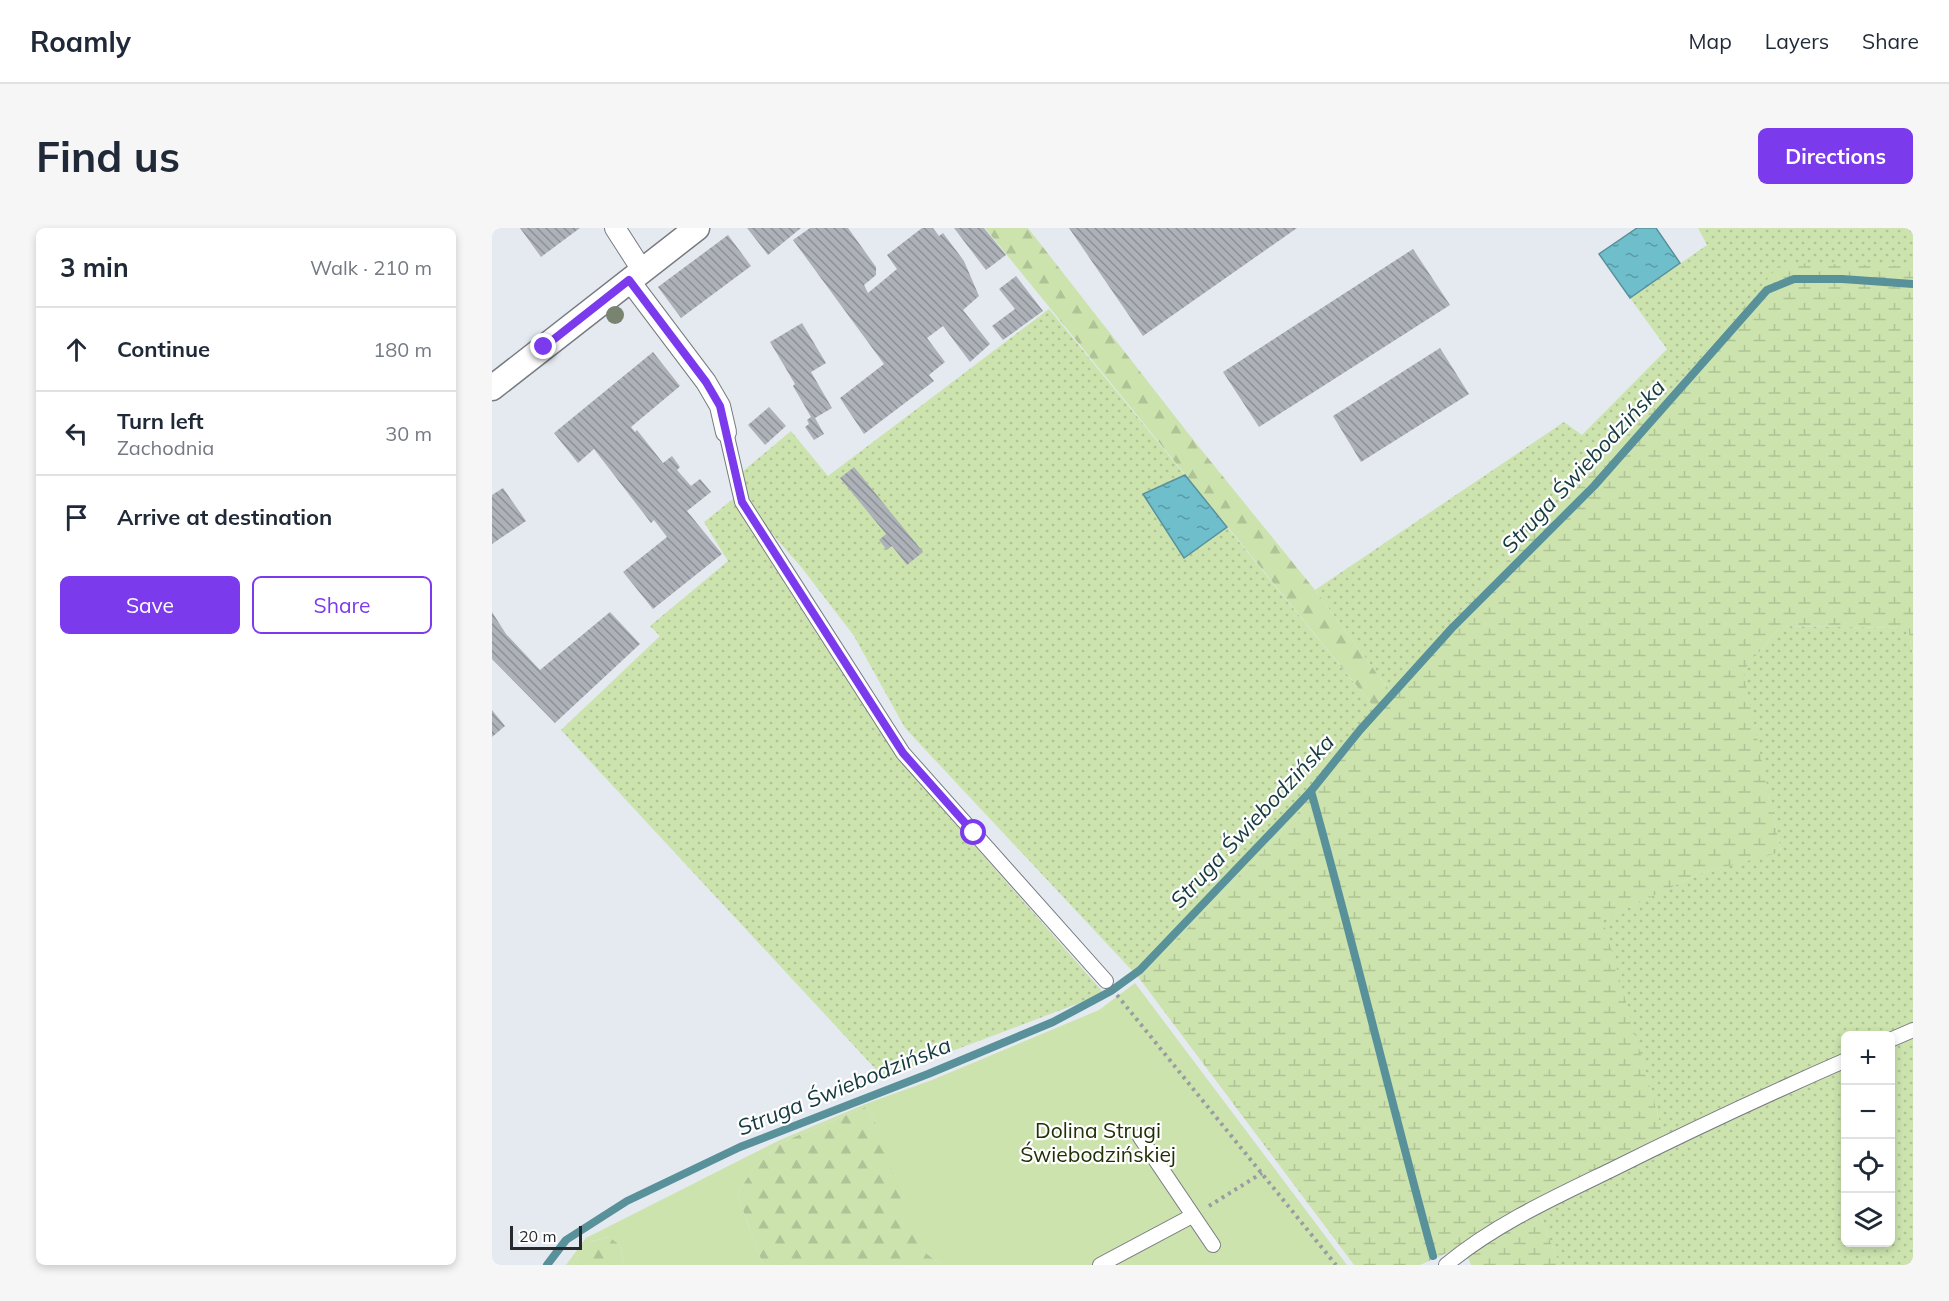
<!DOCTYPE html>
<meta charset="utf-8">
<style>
:root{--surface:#fff;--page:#f6f6f7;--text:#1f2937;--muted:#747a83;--line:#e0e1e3;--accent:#7c3aed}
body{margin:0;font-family:Mulish,sans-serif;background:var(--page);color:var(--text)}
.controls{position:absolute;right:18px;bottom:18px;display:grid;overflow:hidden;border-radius:9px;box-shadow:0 3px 9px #0003}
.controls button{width:54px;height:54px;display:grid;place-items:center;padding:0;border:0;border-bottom:2px solid var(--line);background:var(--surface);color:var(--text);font:30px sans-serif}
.scale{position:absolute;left:18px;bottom:15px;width:72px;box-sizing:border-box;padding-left:6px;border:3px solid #27292c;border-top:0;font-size:16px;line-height:21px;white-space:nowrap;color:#27292c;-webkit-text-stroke:4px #fff;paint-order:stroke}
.stop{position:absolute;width:18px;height:18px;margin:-14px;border:4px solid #7c3aed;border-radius:50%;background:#fff}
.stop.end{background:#7c3aed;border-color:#fff;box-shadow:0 2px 6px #0008}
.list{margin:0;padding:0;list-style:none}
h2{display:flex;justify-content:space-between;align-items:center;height:78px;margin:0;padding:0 24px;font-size:26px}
h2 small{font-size:20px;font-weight:400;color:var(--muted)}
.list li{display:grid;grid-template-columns:39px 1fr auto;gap:18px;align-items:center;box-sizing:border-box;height:84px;padding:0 24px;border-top:2px solid var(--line)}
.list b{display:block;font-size:22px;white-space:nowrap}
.list p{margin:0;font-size:20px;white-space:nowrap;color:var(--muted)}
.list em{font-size:20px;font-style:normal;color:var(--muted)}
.actions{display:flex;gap:12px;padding:18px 24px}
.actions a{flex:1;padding:14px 0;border:2px solid var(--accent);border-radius:9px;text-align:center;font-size:21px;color:var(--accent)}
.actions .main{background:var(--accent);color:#fff}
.icon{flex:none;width:33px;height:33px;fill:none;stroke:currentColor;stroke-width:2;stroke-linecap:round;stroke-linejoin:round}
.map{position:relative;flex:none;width:1421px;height:1037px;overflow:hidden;border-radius:9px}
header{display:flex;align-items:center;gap:36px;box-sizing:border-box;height:84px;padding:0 30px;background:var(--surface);border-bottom:2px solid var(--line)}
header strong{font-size:28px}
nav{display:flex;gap:33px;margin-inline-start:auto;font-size:21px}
.intro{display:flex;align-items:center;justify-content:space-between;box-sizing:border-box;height:144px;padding:0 36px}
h1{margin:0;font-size:42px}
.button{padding:15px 27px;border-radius:9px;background:var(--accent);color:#fff;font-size:21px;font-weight:700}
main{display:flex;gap:36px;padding:0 36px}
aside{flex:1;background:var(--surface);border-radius:9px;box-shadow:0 3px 9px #0003}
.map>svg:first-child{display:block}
.grass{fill:url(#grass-dots);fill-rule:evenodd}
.forest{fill:url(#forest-firs)}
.wetland{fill:url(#wetland-marsh)}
.park{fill:#cce3ae}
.water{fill:url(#water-ripples);stroke:#59919b;stroke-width:1.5}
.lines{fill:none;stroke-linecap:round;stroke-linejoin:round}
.stream{stroke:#59919b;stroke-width:8}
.building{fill:url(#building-back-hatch)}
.pedestrian-casing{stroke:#777b81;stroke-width:16}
.minor-casing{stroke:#777b81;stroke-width:22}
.tertiary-casing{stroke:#777b81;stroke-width:27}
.path{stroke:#999da2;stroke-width:4;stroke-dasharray:3 4.5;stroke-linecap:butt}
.pedestrian{stroke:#fff;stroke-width:14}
.minor{stroke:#fff;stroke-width:20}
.tertiary{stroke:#fff;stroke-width:24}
.tree{fill:#798470}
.route{stroke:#7c3aed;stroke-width:8}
.labels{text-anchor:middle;stroke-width:4.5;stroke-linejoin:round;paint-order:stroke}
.park-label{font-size:21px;fill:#213006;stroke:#fff}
.water-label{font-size:22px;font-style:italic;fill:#143a40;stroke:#fff}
</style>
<header>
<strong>Roamly</strong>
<nav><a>Map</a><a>Layers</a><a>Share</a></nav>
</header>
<div class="intro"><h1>Find us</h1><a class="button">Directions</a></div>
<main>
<aside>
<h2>3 min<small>Walk · 210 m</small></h2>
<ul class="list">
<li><svg class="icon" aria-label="ahead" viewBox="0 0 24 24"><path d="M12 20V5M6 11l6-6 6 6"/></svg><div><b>Continue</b></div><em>180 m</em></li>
<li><svg class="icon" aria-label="left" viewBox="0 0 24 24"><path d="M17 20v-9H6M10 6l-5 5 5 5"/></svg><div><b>Turn left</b><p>Zachodnia</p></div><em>30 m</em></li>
<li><svg class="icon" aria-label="arrive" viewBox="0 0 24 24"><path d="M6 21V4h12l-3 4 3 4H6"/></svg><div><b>Arrive at destination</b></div></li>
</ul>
<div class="actions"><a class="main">Save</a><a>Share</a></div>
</aside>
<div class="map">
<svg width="1421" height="1037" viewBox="0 0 1421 1037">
<defs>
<pattern id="grass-dots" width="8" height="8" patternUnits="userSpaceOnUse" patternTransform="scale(1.5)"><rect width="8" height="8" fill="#cce3ae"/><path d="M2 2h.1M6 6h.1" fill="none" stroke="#afc396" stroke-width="1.8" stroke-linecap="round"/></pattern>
<pattern id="forest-firs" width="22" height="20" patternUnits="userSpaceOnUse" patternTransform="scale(1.5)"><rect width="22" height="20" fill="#cce3ae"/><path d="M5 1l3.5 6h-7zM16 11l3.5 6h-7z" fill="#afc396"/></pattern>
<pattern id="wetland-marsh" width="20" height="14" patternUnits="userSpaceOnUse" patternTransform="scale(1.5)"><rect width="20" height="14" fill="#cce3ae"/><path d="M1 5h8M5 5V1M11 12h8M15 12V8" fill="none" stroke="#afc396"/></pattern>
<pattern id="water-ripples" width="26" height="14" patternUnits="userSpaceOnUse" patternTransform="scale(1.5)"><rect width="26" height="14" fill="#6fbecb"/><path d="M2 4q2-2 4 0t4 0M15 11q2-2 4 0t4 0" fill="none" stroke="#5b9aa5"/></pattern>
<pattern id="building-back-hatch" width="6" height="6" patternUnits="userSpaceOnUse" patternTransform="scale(1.5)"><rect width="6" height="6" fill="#adb2b8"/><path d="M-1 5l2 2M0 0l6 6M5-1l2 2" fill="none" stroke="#8d9196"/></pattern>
</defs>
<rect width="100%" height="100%" fill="#e5eaf1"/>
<g class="grass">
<path d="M1206 0H1421V38L1289 36 1195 146 1048 296 961 391 901 467 823 362 1072 194 1090 207 1175 121 1138 70 1215 17Z"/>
<path d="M557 81 693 247 652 266 692 329 735 299 886 484 796 597 647 750 413 500 362 408 310 340 275 300 257 273 250 244 299 203 336 248Z"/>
<path d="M241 271 304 373 408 533 610 763 598 771 391 849 69 502 168 408 158 398 236 333 212 294Z"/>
<path d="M1289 398 1416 400 1421 428V1037H1068L1046 983 1172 909 1110 692 1207 646 1289 623 1250 444ZM1354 808H1398V1014H1354Z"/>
</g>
<g class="forest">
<path d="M493 0H536L703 214 823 362 901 467 886 484Z"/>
<path d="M373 879 382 891 435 1026 450 1037H271L245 966 261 941 288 915Z"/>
<path d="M118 1009 128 1017 132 1037H79L96 1014Z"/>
</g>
<path class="wetland" d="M1289 35 1421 38V428L1416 400 1289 398 1251 443 1289 624 1207 646 1111 692 1172 909 1046 983 1068 1037H979L971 1018 928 1037H862L647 750 796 597 961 391 1048 296 1195 146Z"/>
<path class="park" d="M643 755 855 1037H450L435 1026 420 1000 382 891 373 879 288 915 261 941 245 966 271 1037H132L128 1017 117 1009 96 1014 79 1037H74L94 1010 288 912 376 875 440 852 607 782Z"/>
<g class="water">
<path d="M1145 0H1164L1188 35 1138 70 1107 26Z"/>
<path d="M693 247 735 299 692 330 651 266Z"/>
</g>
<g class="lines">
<g class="stream">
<path d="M819 563C862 717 899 874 941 1028"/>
<path d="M55 1037 74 1012 135 973 248 919 436 846 561 794 619 763 648 742 819 563 868 502 960 400 1102 258 1275 62 1302 51H1350L1421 56"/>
</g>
</g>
<g class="building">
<path d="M28 0H88L49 29Z"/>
<path d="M255 0H309L276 27Z"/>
<path d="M318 0H356L384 39V47L372 57 376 65 405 41 395 27 430 0H441L447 8 451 5 472 33 487 68 471 82 498 116 478 134 451 98 435 110 453 134 437 147 442 153 372 206 348 170 392 136 301 12Z"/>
<path d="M462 0H492L514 27 494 42Z"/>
<path d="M577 0H805L651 108Z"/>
<path d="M236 7 259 38 189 90 166 59Z"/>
<path d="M921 21 958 77 767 199 731 144Z"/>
<path d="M524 48 551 83 511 112 500 98 523 81 507 61Z"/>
<path d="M310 95 334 135 319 144 340 180 323 190 332 206 322 212 313 199 317 196 315 192 319 189 301 158 303 156 278 114Z"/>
<path d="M948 120 977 166 869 234 841 188Z"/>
<path d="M161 124 188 158 139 199 143 204 145 202 171 235 180 228 188 239 185 242 199 258 208 251 219 264 195 283 230 326 161 381 131 344 175 309 162 292 159 295 102 221 86 235 62 205Z"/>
<path d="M277 179 294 198 273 217 256 197Z"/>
<path d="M362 239 431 324 415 337 400 318 395 322 387 312 394 306 348 250Z"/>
<path d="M11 260 34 293 0 316V267Z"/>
<path d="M0 384 14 406 48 442 118 384 148 416 63 495 0 431Z"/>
<path d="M0 482 13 498 0 509Z"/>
</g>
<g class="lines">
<defs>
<g id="pedestrian">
<path d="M234 204 250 274 411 525 614 753"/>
<path d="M1398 812 1421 802"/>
<path d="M648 909 721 1017"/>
<path d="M608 1037 700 988"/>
<path d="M954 1037C1002 997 1061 970 1117 943 1195 904 1274 867 1354 832"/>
</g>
<g id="minor">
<path d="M123 0 150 42"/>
<path d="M137 52 214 154 228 178 234 204"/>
</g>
<path id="tertiary" d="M0 160 205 0"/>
</defs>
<use href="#pedestrian" class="pedestrian-casing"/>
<use href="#minor" class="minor-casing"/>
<use href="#tertiary" class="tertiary-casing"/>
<g class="path">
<path d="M625 767 844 1037"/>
<path d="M717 978 770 945"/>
</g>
<use href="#pedestrian" class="pedestrian"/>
<use href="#minor" class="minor"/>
<use href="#tertiary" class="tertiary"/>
</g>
<circle class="tree" cx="123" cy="87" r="9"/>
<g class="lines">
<path class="route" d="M52 119 137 52 214 154 228 178 250 274 411 525 482 605"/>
</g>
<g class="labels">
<g class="park-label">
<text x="606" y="910">Dolina Strugi<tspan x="606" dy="24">Świebodzińskiej</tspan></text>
</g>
<g class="water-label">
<text transform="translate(1091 238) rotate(-47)" y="8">Struga Świebodzińska</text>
<text transform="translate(760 593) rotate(-47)" y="8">Struga Świebodzińska</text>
<text transform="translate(352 858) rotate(-22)" y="8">Struga Świebodzińska</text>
</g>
</g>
</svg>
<div class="controls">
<button>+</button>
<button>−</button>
<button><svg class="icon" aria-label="locate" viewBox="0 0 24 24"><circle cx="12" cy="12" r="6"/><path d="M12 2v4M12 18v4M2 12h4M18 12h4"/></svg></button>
<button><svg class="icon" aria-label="layers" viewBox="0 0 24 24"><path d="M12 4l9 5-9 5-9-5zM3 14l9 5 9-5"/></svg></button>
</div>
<div class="scale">20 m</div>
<div class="stop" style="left:482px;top:605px"></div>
<div class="stop end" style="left:52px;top:119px"></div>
</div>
</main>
